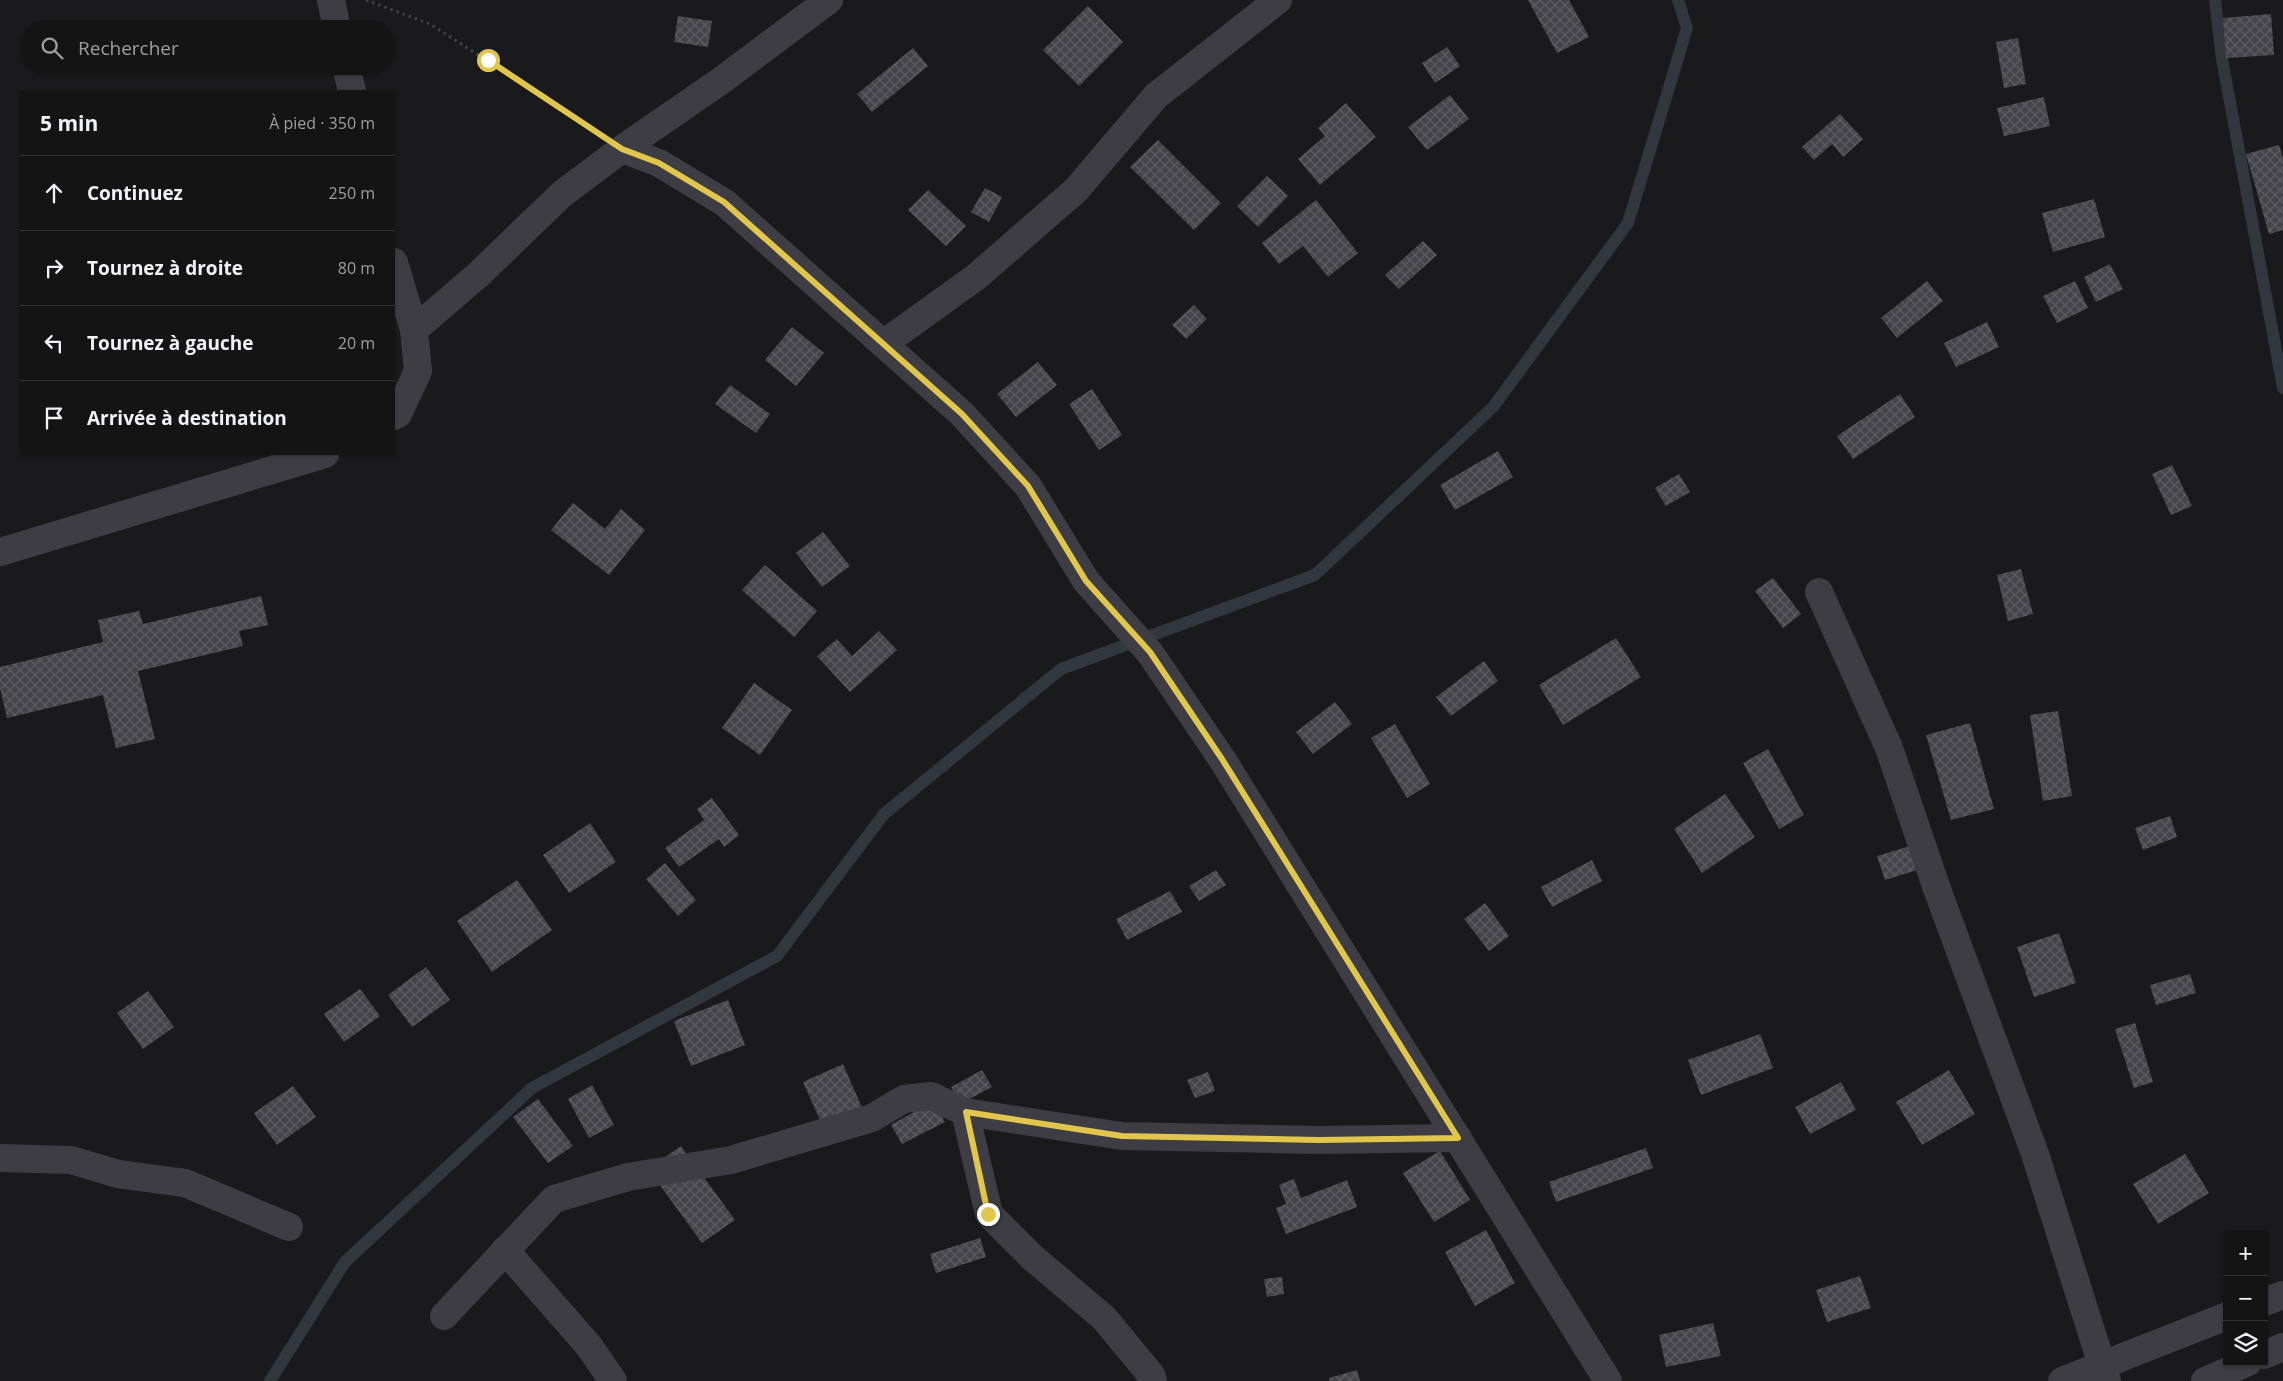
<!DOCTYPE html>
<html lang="fr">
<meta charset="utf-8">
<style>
:root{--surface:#141415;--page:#1d1d1e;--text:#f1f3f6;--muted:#9d9ea0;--line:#333334}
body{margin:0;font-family:"Open Sans",sans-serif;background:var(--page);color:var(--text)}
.controls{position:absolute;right:15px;bottom:15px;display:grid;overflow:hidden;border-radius:0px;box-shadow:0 1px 4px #0004}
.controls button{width:45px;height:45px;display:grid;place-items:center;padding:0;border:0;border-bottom:1px solid var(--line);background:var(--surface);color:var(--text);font:25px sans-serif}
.stop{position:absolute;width:15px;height:15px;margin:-11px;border:4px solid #e1c64d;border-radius:50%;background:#fff}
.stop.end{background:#e1c64d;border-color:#fff;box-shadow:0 1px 5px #0008}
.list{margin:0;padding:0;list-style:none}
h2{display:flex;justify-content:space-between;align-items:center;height:65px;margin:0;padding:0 20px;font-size:21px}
h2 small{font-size:16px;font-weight:400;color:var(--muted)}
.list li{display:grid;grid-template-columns:32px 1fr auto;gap:15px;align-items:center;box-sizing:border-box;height:75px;padding:0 20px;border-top:1px solid var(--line)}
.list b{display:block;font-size:19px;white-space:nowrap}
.list em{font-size:16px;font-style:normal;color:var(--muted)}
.icon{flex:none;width:28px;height:28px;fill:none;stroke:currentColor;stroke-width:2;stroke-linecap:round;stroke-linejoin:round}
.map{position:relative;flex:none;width:2283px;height:1381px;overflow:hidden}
.search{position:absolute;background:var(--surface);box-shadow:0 1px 4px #0004;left:20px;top:20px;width:375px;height:55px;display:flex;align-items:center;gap:12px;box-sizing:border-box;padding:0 18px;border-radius:28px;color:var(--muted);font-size:19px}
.panel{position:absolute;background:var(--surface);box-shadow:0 1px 4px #0004;left:20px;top:90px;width:375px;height:365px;border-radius:0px}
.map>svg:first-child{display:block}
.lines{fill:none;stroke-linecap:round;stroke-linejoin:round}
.stream{stroke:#31373f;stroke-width:12}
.building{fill:url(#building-cross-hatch)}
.path{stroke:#414247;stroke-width:3;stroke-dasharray:2.5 4;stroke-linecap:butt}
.minor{stroke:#3d3d43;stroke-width:28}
.route{stroke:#e1c64d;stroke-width:6}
</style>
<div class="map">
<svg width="2283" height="1381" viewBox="0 0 2283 1381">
<defs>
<pattern id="building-cross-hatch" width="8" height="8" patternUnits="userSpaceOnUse" patternTransform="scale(1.25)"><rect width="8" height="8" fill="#454549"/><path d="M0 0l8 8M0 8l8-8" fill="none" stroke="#5d5d61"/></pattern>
</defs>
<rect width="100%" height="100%" fill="#1a1a1c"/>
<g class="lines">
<g class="stream">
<path d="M2215 0 2222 59 2283 388"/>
<path d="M270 1381 345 1262 532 1088 777 956 884 814 1061 669 1315 575 1493 407 1628 223 1687 28 1678 0"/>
</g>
</g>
<g class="building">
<path d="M1528 0H1569L1589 37 1557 53Z"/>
<path d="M1088 6 1123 42 1079 86 1043 50Z"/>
<path d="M2271 14 2274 55 2226 58 2223 18Z"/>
<path d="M678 16 712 21 708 47 674 42Z"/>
<path d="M2018 38 2026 84 2004 88 1996 42Z"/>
<path d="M1447 47 1460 66 1435 83 1422 63Z"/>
<path d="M913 48 928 66 872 112 857 94Z"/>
<path d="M1450 95 1469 119 1427 150 1408 127Z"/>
<path d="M2044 97 2050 126 2004 136 1997 108Z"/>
<path d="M1346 103 1376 137 1320 185 1298 159 1325 136 1318 128Z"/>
<path d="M1840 114 1863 139 1843 157 1832 144 1814 160 1802 147Z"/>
<path d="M1158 140 1221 203 1194 230 1130 167Z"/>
<path d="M2279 145 2283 158V230L2269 234 2246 154Z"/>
<path d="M1267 176 1288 196 1258 227 1237 206Z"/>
<path d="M985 188 1002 197 989 222 971 212Z"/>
<path d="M928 190 966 226 946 246 908 210Z"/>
<path d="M2094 199 2105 237 2053 252 2042 213Z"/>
<path d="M1316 200 1358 253 1328 277 1303 246 1279 264 1262 243Z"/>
<path d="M1423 241 1437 255 1399 289 1385 275Z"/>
<path d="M2110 264 2123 289 2096 302 2084 277Z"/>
<path d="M1927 281 1943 301 1897 338 1881 318Z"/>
<path d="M2075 281 2088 308 2057 323 2043 296Z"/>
<path d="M1194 305 1207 319 1186 339 1172 325Z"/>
<path d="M1987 322 1999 347 1956 367 1944 343Z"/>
<path d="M792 327 824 353 796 386 765 360Z"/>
<path d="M1038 362 1057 385 1016 417 997 394Z"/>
<path d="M730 385 770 414 756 433 715 404Z"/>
<path d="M1092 389 1122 435 1099 450 1069 404Z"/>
<path d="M1900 394 1915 417 1853 459 1837 436Z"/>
<path d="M1498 451 1513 477 1455 510 1440 485Z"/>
<path d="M2172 465 2192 506 2171 515 2152 474Z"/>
<path d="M1679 474 1690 492 1666 506 1655 488Z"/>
<path d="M573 503 605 529 621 509 645 530 609 575 551 530Z"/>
<path d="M823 532 850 566 822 587 796 553Z"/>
<path d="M765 565 817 611 794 637 742 590Z"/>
<path d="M2021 569 2033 614 2008 621 1997 575Z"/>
<path d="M1773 578 1801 614 1783 628 1755 591Z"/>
<path d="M261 596 268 625 239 631 243 646 138 671 155 739 116 748 103 695 7 718 0 688V667L103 642 98 620 139 611 143 624Z"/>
<path d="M879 631 897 650 850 692 817 656 837 639 852 656Z"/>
<path d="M1616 638 1641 677 1563 725 1539 685Z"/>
<path d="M1484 661 1498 681 1451 716 1436 697Z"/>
<path d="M754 683 792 710 760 755 722 728Z"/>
<path d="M1335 702 1352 724 1313 754 1296 732Z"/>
<path d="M2058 711 2072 796 2043 801 2030 715Z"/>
<path d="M1970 723 1994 809 1951 820 1926 735Z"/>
<path d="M1395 724 1430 784 1407 798 1371 738Z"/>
<path d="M1768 749 1804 815 1779 829 1743 763Z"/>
<path d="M1725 794 1755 837 1702 873 1674 829Z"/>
<path d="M712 798 739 835 724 847 719 839 679 867 665 848 704 820 697 809Z"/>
<path d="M2170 816 2177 837 2143 850 2135 828Z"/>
<path d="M590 823 616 862 569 893 543 855Z"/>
<path d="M1910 846 1917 870 1885 880 1877 856Z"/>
<path d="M1592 860 1602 881 1552 907 1541 887Z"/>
<path d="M665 863 696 900 678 916 646 879Z"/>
<path d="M1216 870 1226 885 1199 901 1189 886Z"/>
<path d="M517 880 552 930 492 972 457 921Z"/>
<path d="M1170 891 1182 912 1127 940 1116 919Z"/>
<path d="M1485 903 1509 936 1489 951 1464 919Z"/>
<path d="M2059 933 2076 983 2034 997 2017 947Z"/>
<path d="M426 967 450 1000 412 1027 388 995Z"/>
<path d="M2190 974 2196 993 2156 1005 2150 985Z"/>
<path d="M360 989 380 1016 344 1042 324 1014Z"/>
<path d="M148 991 174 1027 143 1049 117 1013Z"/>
<path d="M728 1000 745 1045 691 1066 674 1021Z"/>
<path d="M2135 1023 2153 1082 2134 1088 2115 1029Z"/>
<path d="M1760 1034 1773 1068 1701 1095 1688 1060Z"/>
<path d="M843 1064 863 1110 823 1127 803 1082Z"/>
<path d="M982 1070 992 1087 960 1104 951 1087Z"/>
<path d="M1949 1070 1975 1114 1922 1145 1896 1102Z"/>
<path d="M1208 1072 1215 1091 1195 1098 1187 1080Z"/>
<path d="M1841 1082 1856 1110 1810 1134 1795 1107Z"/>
<path d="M592 1085 614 1125 589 1138 568 1099Z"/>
<path d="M293 1086 316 1117 277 1145 254 1113Z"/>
<path d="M538 1099 573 1146 548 1163 513 1117Z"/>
<path d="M933 1101 945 1122 902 1144 891 1125Z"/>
<path d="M681 1146 735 1220 702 1243 648 1169Z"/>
<path d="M1646 1148 1653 1168 1556 1202 1549 1182Z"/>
<path d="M1440 1151 1470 1200 1434 1222 1403 1173Z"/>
<path d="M2185 1154 2209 1193 2158 1224 2133 1184Z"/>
<path d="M1294 1179 1301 1198 1347 1180 1357 1207 1286 1234 1276 1208 1286 1204 1279 1185Z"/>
<path d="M1486 1230 1515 1283 1475 1306 1445 1252Z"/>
<path d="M980 1238 986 1257 936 1273 930 1254Z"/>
<path d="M1860 1276 1871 1308 1827 1322 1816 1290Z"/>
<path d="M1282 1277 1284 1294 1267 1297 1264 1279Z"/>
<path d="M1713 1323 1721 1356 1666 1367 1659 1335Z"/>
<path d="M1357 1370 1360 1381H1330L1329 1378Z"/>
</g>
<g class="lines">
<path class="path" d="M366 0 430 24 592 128"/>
<g class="minor">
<path d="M331 0 337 29"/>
<path d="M346 66 352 91"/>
<path d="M622 149 659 163 725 203 962 414 1028 486 1086 581 1150 653 1222 759 1608 1381"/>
<path d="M394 262 414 330 418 371 398 414 394 416"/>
<path d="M414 330 479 274 562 194 622 149 722 80 829 0"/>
<path d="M883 344 976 277 1076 190 1156 96 1278 0"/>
<path d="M0 552 325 454"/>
<path d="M1819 592 1889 748 1937 889 2035 1154 2107 1381"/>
<path d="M965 1112 989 1214 1033 1258 1104 1318 1151 1375 1153 1381"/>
<path d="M0 1158 71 1160 118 1174 185 1183 289 1227"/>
<path d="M505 1250 589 1346 613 1381"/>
<path d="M2264 1302 2283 1295"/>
<path d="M444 1316 554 1199 628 1177 731 1160 872 1118 904 1099 931 1096 965 1112 1122 1136 1319 1140 1458 1138"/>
<path d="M2264 1355 2283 1347"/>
<path d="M2062 1381 2227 1316"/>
<path d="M2205 1381 2248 1362"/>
</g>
</g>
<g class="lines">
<path class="route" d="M488 60 622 149 659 163 724 202 962 414 1028 486 1086 581 1150 652 1222 759 1458 1138 1319 1140 1122 1136 966 1112 988 1214"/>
</g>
</svg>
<div class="controls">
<button>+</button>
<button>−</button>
<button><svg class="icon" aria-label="layers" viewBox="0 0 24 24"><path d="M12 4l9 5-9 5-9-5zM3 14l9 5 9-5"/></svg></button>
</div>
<div class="stop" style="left:488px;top:60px"></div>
<div class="stop end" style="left:988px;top:1214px"></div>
<div class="search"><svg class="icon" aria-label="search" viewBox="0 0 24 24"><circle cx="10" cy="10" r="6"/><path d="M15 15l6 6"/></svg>Rechercher</div>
<section class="panel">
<h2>5 min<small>À pied · 350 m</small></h2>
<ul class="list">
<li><svg class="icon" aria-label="ahead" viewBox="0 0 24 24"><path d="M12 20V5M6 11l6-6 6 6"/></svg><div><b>Continuez</b></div><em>250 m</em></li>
<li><svg class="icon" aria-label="right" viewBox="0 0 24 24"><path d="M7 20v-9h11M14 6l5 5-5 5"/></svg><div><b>Tournez à droite</b></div><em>80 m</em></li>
<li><svg class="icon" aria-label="left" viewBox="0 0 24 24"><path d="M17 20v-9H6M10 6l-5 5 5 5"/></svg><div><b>Tournez à gauche</b></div><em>20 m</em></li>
<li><svg class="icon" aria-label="arrive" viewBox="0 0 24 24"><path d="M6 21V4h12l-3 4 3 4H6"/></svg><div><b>Arrivée à destination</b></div></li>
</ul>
</section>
</div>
